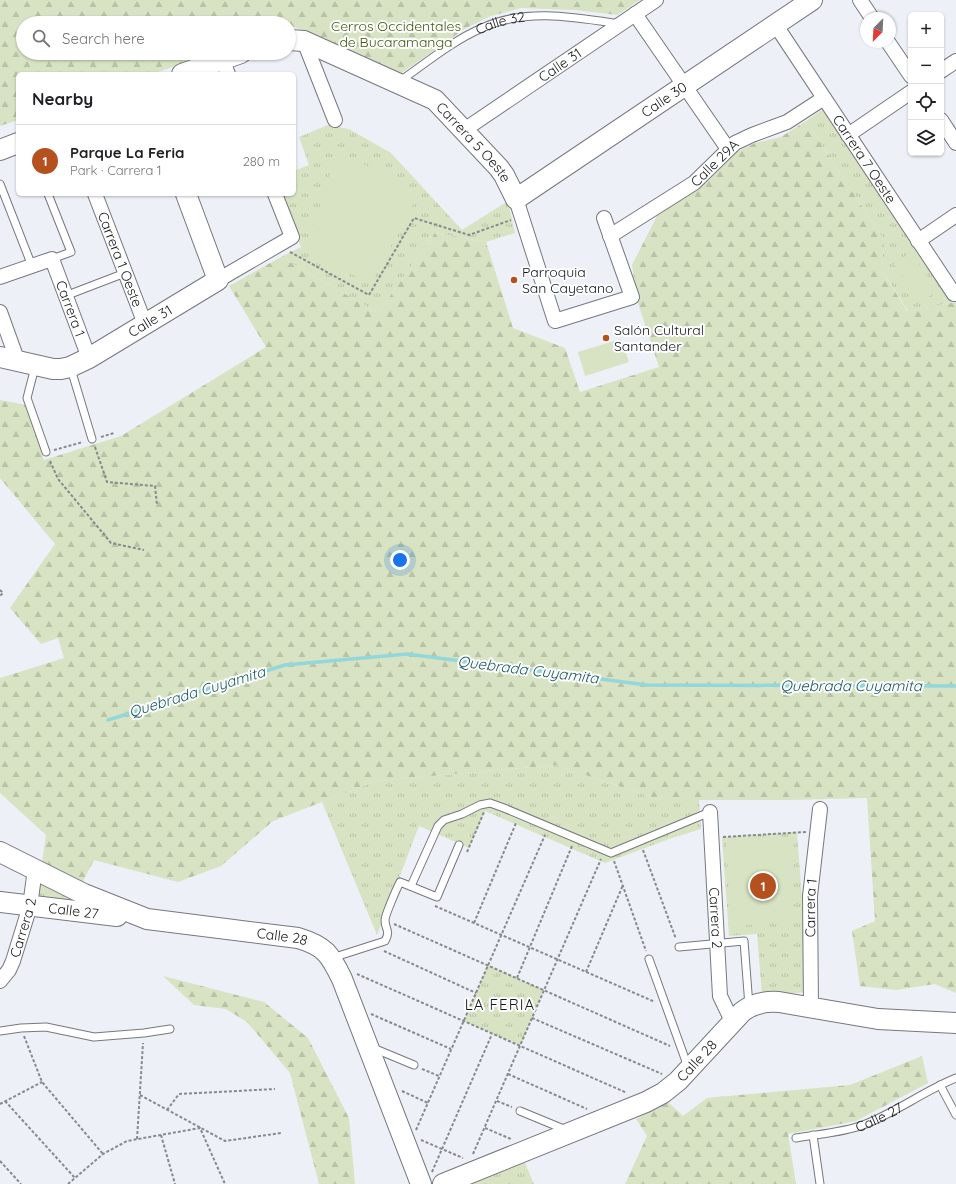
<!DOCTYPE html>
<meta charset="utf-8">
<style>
:root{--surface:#fff;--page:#f6f6f6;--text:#202124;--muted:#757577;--line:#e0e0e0;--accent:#b5501f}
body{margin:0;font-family:Quicksand,sans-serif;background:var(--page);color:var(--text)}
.controls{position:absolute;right:12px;top:12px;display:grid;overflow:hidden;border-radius:6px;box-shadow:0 1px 3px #0004}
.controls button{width:36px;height:36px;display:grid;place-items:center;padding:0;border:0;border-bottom:1px solid var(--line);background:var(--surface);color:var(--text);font:20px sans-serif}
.compass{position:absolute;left:860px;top:12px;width:36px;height:36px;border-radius:50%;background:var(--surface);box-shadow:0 1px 3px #0004;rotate:204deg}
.you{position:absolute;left:400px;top:560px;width:14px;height:14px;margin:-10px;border:3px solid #fff;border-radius:50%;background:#1a73e8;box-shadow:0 0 0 6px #1a73e833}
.badge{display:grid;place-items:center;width:26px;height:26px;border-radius:50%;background:var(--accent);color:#fff;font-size:13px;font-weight:700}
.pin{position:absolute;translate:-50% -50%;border:2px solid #fff;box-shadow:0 1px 4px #0006}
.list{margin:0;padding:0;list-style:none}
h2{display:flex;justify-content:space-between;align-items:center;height:52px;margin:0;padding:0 16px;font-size:17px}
h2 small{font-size:13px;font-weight:400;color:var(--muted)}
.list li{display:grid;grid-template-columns:26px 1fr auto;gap:12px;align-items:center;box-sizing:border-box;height:72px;padding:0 16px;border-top:1px solid var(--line)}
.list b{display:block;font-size:15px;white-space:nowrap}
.list p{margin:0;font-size:13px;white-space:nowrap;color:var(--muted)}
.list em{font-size:13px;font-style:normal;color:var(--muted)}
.icon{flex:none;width:22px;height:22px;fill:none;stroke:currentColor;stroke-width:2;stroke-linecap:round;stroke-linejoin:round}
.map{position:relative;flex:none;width:956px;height:1184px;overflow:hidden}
.search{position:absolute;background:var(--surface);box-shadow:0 1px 3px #0004;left:16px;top:16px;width:280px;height:44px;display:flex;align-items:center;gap:10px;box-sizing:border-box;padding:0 14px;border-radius:22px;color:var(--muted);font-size:15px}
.panel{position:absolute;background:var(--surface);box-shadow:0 1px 3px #0004;left:16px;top:72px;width:280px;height:124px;border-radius:6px}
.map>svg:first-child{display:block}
.grass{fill:url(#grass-tufts)}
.forest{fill:url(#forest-firs)}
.pitch{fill:#d7e3c2}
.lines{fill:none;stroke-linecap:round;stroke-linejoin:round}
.stream{stroke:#92d7db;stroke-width:3.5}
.lane-casing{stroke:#75787e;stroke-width:9}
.street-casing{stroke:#75787e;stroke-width:16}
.secondary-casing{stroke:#75787e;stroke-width:22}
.path{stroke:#87898e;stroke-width:2;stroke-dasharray:3 2;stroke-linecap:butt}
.lane{stroke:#fff;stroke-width:7}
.street{stroke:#fff;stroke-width:14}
.secondary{stroke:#fff;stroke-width:20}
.poi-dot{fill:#b5501f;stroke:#fcfdfe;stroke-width:1.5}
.labels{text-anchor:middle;stroke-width:4;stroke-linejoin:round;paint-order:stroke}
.street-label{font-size:14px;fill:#17181a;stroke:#fcfdfe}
.park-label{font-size:14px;fill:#46590e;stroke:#fcfdfe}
.poi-label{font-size:14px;fill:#17181a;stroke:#fcfdfe;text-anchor:start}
.water-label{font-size:15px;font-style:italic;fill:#1e585c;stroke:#fcfdfe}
.neighbourhood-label{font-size:15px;letter-spacing:1px;fill:#17181a;stroke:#fcfdfe}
</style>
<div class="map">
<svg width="956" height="1184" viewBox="0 0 956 1184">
<defs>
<pattern id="grass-tufts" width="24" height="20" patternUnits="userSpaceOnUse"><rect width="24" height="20" fill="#d7e3c2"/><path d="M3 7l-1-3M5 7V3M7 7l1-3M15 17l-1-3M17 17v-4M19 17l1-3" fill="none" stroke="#b8c2a6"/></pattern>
<pattern id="forest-firs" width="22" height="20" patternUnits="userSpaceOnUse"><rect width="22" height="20" fill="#d7e3c2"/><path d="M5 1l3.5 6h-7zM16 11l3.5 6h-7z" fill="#b8c2a6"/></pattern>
</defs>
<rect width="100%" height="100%" fill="#edf0f7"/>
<g class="grass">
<path d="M823 109 951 303 908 311 882 270 884 240 806 121Z"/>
<path d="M328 125 349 129 391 153 462 230 508 201 515 233 486 242 435 233 378 313 281 257 301 247 280 194H294V171L309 165 299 137Z"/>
<path d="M555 765 661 800H699L701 829 669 839 605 863 485 811 469 848 419 826 377 935 322 802 376 781Z"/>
<path d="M797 832 809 992 762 995 757 934 729 936 722 837Z"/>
<path d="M40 884 76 902 38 900Z"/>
<path d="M488 965 544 990 520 1046 464 1021Z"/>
<path d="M524 1161 534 1184H466Z"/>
</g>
<g class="forest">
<path d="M0 0H640L617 15 576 10 521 8 491 16 466 28 400 74 292 26 289 27V23H23V53H213L152 74H18V120L0 126Z"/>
<path d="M806 121 884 240 882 270 907 311 956 302V993L935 984 896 990 860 986 852 931 875 921 867 798 789 800H661L555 765 376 781 273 821 221 866 178 882 94 860 82 883 42 863 46 835 0 793V678L64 658 58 638 41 644 10 608 55 544 0 478V400L26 405 44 460 121 436 266 347 229 286 281 257 378 313 435 233 486 242 513 328 565 348 580 392 659 367 638 303 632 265 659 212 707 182 737 152 755 143 781 137Z"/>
<path d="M163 976 264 1002 308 1038 349 1118 355 1184H319L290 1073 247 1022 226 1009 194 1005Z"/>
<path d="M922 1056 928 1083 856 1121 788 1134 796 1184H625L647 1136 636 1119 668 1102 683 1116 707 1098 850 1085Z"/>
</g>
<g class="pitch">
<path d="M337 150 419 193 371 284 306 251Z"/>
<path d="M911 252 937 291 921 302 894 264Z"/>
<path d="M621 339 629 362 585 376 578 352Z"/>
<path d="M789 839 794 922 732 926 726 843Z"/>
</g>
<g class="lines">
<path class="stream" d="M108 720 285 665 407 654 647 685 956 686"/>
<defs>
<g id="lane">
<path id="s1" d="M400 81C426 63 452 41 482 28 525 8 574 17 619 24"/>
<path d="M0 184 32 266"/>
<path d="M48 194 71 252 52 259"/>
<path d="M65 296 125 273"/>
<path d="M35 367 27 398 46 452"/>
<path d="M71 369 92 439"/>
<path d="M411 886 438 826 444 820 462 814 480 805 490 803 504 808 611 853 710 812"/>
<path d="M679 947 744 941 749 1006"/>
<path d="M332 958 385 941C391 930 385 930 385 920 385 915 397 888 400 882L437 897 459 845"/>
<path d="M649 959 688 1067"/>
<path d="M0 1031 21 1028 46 1027 94 1037 144 1033 170 1029"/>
<path d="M373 1048 414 1065"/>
<path d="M940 1085 956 1115"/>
<path d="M520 1111 566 1130"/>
<path d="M813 1135 820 1184"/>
<path id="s2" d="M796 1138C818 1134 841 1133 863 1125 895 1113 924 1091 956 1078"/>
</g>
<g id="street">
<path d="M860 0 872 18"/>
<path d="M635 14 728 149"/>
<path id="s3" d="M775 24 954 294H956"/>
<path d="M304 41 335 120"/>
<path d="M888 42 911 76"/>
<path d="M222 60 228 74"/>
<path d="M941 71 956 61"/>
<path d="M941 120 956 143"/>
<path id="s4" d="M464 130 656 0"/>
<path d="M848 135 911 92"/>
<path id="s5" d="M95 194 145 324"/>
<path d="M516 199 555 321 632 297 604 218"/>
<path id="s6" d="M610 236 694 183 735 143 752 135 787 122 824 98"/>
<path d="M918 241 956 215"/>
<path id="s7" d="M0 277 52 259 89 358"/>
<path d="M218 280 292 237 275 194"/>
<path d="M0 312 18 362"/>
<path id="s8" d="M710 812 720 996 732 1021"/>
<path id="s9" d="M0 981 9 970 13 961 30 906 35 869"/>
<path id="s10" d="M811 1007 810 896 820 809"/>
</g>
<g id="secondary">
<path id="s11" d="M289 40 304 41 435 100 499 168 504 175 516 199 812 0"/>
<path d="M182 74 241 53"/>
<path d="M0 150 18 143"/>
<path id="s12" d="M0 357 53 369H61L70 367 89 358 218 280 186 194"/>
<path id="s13" d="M0 852 84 894 147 919 298 938C325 946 330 954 342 979L421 1184"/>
<path id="s14" d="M0 902 117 916"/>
<path id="s15" d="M443 1184 646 1102 663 1093 678 1081 742 1012C753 1003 765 1001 779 1002L878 1019 956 1023"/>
</g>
</defs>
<use href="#lane" class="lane-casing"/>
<use href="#street" class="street-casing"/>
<use href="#secondary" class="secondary-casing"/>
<g class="path">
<path d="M290 252 369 295 414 218 469 235 511 220"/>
<path d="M101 437 114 433"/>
<path d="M95 447 107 482 155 486 157 505"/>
<path d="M54 450 83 442"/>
<path d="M50 461 58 479 111 543 144 550"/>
<path d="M0 590 3 593 0 596"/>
<path d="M723 837 806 832"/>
<path d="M643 850 676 939"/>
<path d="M467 852 484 812"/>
<path d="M614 861 646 951"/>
<path d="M435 906 655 1002"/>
<path d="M474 923 516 823"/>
<path d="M394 924 670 1046"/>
<path d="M384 951 476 993"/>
<path d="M586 972 623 885"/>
<path d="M357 974 627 1093"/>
<path d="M517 978 572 846"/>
<path d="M371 1014 451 1049"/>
<path d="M532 1018 662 1074"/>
<path d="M24 1036 42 1082 103 1154"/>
<path d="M422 1069 439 1076"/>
<path d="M508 1074 587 1109"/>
<path d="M402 1091 428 1103"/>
<path d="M140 1095 225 1141 281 1133"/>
<path d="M5 1101 75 1178"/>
<path d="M497 1101 512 1107"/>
<path d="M0 1104 42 1082"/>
<path d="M167 1110 179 1094 275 1089"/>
<path d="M485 1128 511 1139"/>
<path d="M416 1130 545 835"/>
<path d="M161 1135 175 1184"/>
<path d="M137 1139 143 1043"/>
<path d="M421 1140 463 1158"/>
<path d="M473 1154 601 859"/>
<path d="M0 1161 21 1184"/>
<path d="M432 1172 492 1034"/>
<path d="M68 1184 103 1154 127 1141 200 1128 225 1184"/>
</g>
<use href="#lane" class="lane"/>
<use href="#street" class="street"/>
<use href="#secondary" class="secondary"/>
</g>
<g class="poi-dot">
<circle cx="514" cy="280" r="4"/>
<circle cx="606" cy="338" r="4"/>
</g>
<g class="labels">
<g class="street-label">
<text dy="5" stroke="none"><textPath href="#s1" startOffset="117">Calle 32</textPath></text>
<text dy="5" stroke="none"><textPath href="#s4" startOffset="116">Calle 31</textPath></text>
<text dy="5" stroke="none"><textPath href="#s11" startOffset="466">Calle 30</textPath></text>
<text dy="5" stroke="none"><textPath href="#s11" startOffset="216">Carrera 5 Oeste</textPath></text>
<text dy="5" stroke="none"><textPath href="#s3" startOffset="162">Carrera 7 Oeste</textPath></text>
<text dy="5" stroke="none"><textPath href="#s6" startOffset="128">Calle 29A</textPath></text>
<text dy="5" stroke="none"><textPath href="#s5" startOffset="70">Carrera 1 Oeste</textPath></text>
<text dy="5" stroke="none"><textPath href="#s7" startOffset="108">Carrera 1</textPath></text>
<text dy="5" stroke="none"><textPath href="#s12" startOffset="164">Calle 31</textPath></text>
<text dy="5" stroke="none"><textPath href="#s10" startOffset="99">Carrera 1</textPath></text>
<text dy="5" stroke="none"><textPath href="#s14" startOffset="74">Calle 27</textPath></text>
<text dy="5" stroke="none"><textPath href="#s8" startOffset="106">Carrera 2</textPath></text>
<text dy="5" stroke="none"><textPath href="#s9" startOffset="59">Carrera 2</textPath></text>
<text dy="5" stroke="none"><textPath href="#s13" startOffset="298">Calle 28</textPath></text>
<text dy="5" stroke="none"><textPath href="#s15" startOffset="285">Calle 28</textPath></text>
<text dy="5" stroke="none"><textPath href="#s2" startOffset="86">Calle 27</textPath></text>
</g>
<g class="park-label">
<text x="396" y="31">Cerros Occidentales<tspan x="396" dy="16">de Bucaramanga</tspan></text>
</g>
<g class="poi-label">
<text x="522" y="277">Parroquia<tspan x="522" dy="16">San Cayetano</tspan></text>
<text x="614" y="335">Salón Cultural<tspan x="614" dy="16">Santander</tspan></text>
</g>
<g class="water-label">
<text transform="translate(528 670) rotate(7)" y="5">Quebrada Cuyamita</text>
<text x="851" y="691">Quebrada Cuyamita</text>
<text transform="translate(197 692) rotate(-17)" y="5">Quebrada Cuyamita</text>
</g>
<g class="neighbourhood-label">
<text x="500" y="1010">LA FERIA</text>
</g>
</g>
</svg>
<div class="controls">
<button>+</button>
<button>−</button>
<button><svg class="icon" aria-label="locate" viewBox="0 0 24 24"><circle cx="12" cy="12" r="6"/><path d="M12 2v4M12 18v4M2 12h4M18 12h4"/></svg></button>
<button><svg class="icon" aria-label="layers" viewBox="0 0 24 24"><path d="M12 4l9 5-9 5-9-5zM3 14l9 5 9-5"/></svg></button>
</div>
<svg class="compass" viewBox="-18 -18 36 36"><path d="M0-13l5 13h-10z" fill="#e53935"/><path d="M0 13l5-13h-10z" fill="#757577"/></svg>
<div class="you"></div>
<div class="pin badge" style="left:763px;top:886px">1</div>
<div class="search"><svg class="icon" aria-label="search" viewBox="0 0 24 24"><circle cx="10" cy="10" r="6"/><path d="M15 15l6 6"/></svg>Search here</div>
<section class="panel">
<h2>Nearby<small></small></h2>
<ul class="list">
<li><span class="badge">1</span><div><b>Parque La Feria</b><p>Park · Carrera 1</p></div><em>280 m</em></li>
</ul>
</section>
</div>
